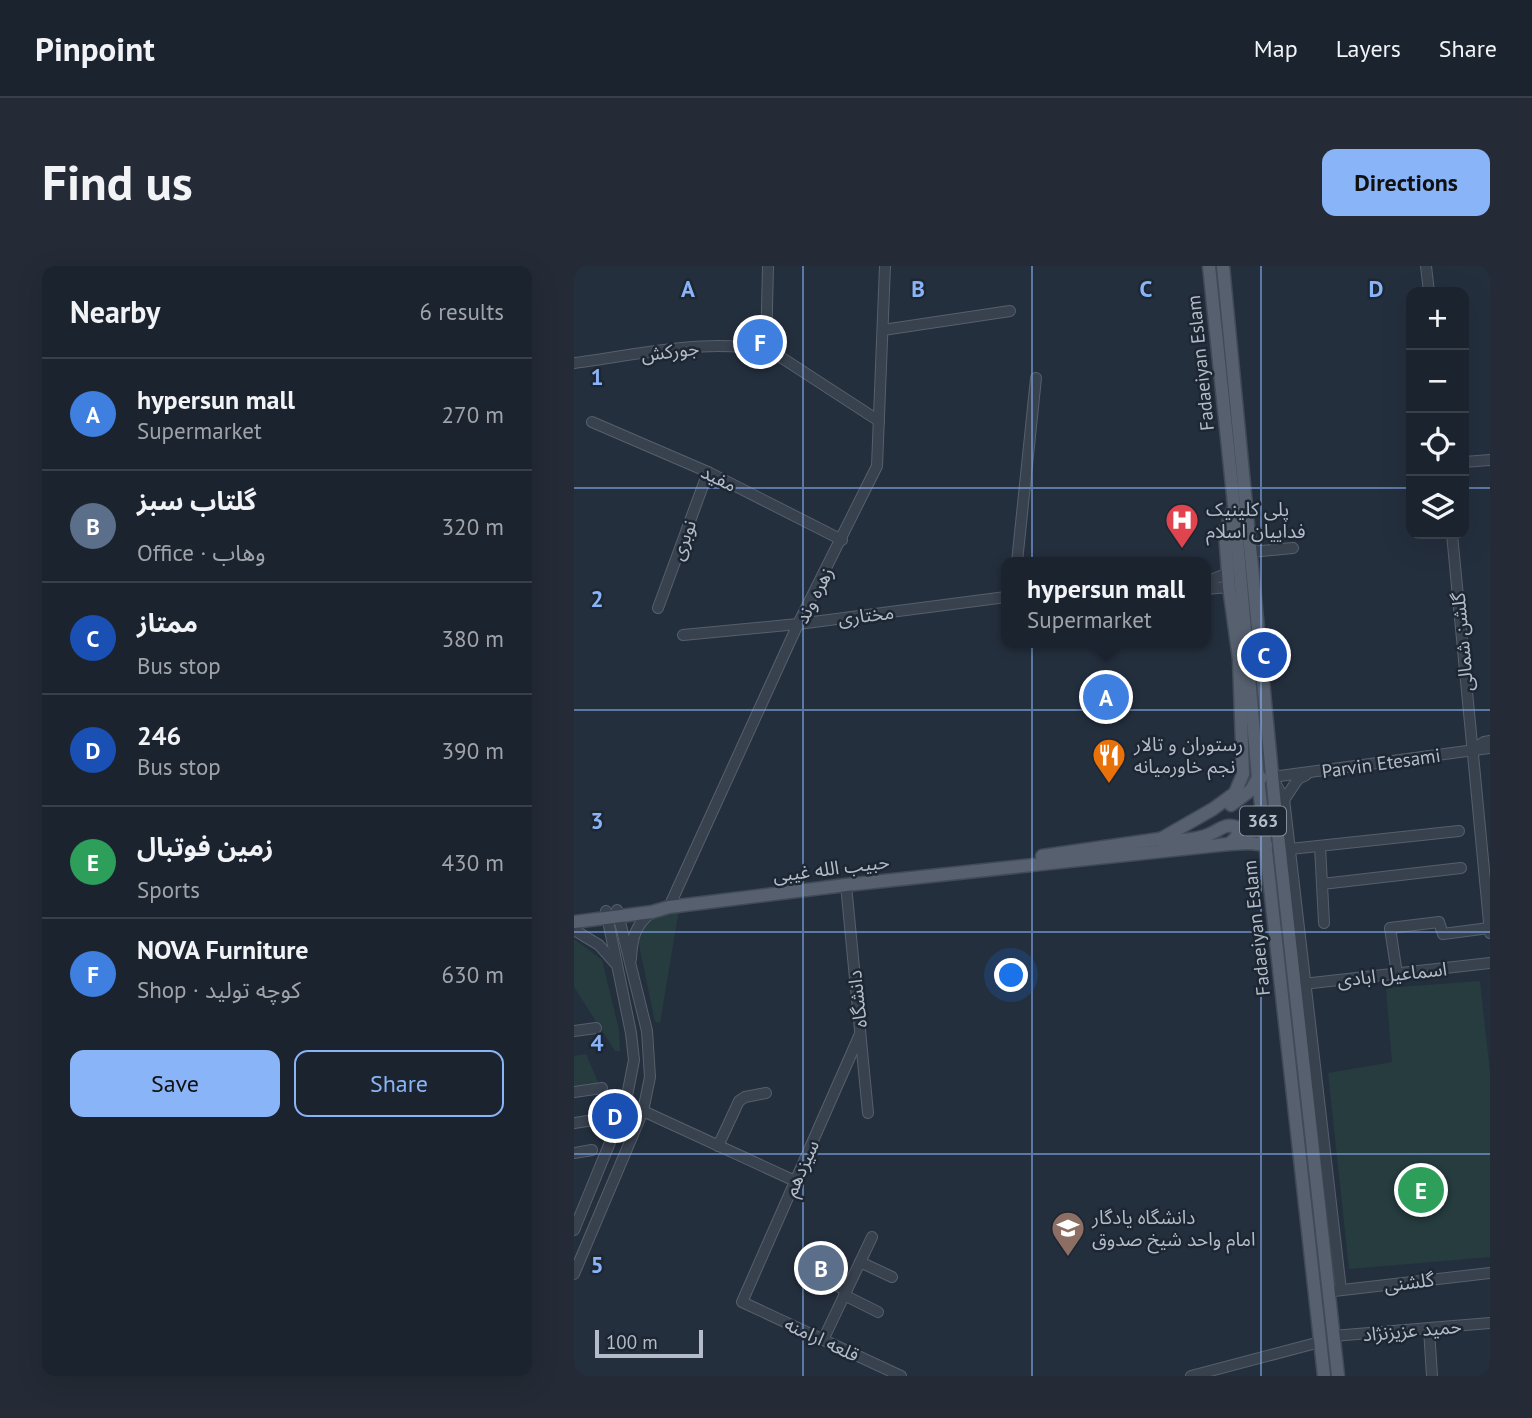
<!DOCTYPE html>
<meta charset="utf-8">
<style>
:root{--surface:#1b232e;--page:#242b36;--text:#f1f3f6;--muted:#a0a4aa;--line:#39404a;--accent:#8ab4f8}
body{margin:0;font-family:"PT Sans","Noto Sans Arabic",sans-serif;background:var(--page);color:var(--text)}
.controls{position:absolute;right:21px;top:21px;display:grid;overflow:hidden;border-radius:14px;box-shadow:0 7px 28px #0002}
.controls button{width:63px;height:63px;display:grid;place-items:center;padding:0;border:0;border-bottom:2px solid var(--line);background:var(--surface);color:var(--text);font:35px sans-serif}
.scale{position:absolute;left:21px;bottom:18px;width:108px;box-sizing:border-box;padding-left:7px;border:4px solid #b4bcc9;border-top:0;font-size:19px;line-height:24px;white-space:nowrap;color:#b4bcc9;-webkit-text-stroke:5px #1d2633;paint-order:stroke}
.you{position:absolute;left:438px;top:710px;width:24px;height:24px;margin:-18px;border:5px solid #fff;border-radius:50%;background:#1a73e8;box-shadow:0 0 0 10px #1a73e833}
.badge{display:grid;place-items:center;width:46px;height:46px;border-radius:50%;background:var(--accent);color:#fff;font-size:23px;font-weight:700}
.pin{position:absolute;translate:-50% -50%;border:4px solid #fff;box-shadow:0 2px 7px #0006}
.popup{position:absolute;left:427px;top:291px;width:210px;height:91px;box-sizing:border-box;display:grid;place-content:center;border-radius:14px;background:var(--surface);filter:drop-shadow(0 2px 5px #0005);font-size:23px;white-space:nowrap;color:var(--muted)}
.popup b{font-size:26px;color:var(--text)}
.popup::after{content:'';position:absolute;left:50%;top:100%;margin-left:-14px;border:14px solid transparent;border-top-color:var(--surface)}
.list{margin:0;padding:0;list-style:none}
h2{display:flex;justify-content:space-between;align-items:center;height:91px;margin:0;padding:0 28px;font-size:30px}
h2 small{font-size:23px;font-weight:400;color:var(--muted)}
.list li{display:grid;grid-template-columns:46px 1fr auto;gap:21px;align-items:center;box-sizing:border-box;height:112px;padding:0 28px;border-top:2px solid var(--line)}
.list b{display:block;font-size:26px;white-space:nowrap}
.list p{margin:0;font-size:23px;white-space:nowrap;color:var(--muted)}
.list em{font-size:23px;font-style:normal;color:var(--muted)}
.actions{display:flex;gap:14px;padding:21px 28px}
.actions a{flex:1;padding:16px 0;border:2px solid var(--accent);border-radius:14px;text-align:center;font-size:24px;color:var(--accent)}
.actions .main{background:var(--accent);color:#111}
.icon{flex:none;width:38px;height:38px;fill:none;stroke:currentColor;stroke-width:2;stroke-linecap:round;stroke-linejoin:round}
.map{position:relative;flex:none;width:916px;height:1110px;overflow:hidden;border-radius:14px}
header{display:flex;align-items:center;gap:42px;box-sizing:border-box;height:98px;padding:0 35px;background:var(--surface);border-bottom:2px solid var(--line)}
header strong{font-size:33px}
nav{display:flex;gap:38px;margin-inline-start:auto;font-size:24px}
.intro{display:flex;align-items:center;justify-content:space-between;box-sizing:border-box;height:168px;padding:0 42px}
h1{margin:0;font-size:49px}
.button{padding:18px 32px;border-radius:14px;background:var(--accent);color:#111;font-size:24px;font-weight:700}
main{display:flex;gap:42px;padding:0 42px}
aside{flex:1;background:var(--surface);border-radius:14px;box-shadow:0 7px 28px #0002}
.map>svg:first-child{display:block}
.green{fill:#263c3f}
.lines{fill:none;stroke-linecap:round;stroke-linejoin:round}
.minor-casing{stroke:#565f6c;stroke-width:12}
.major-casing{stroke:#414a57;stroke-width:15}
.minor{stroke:#38414e;stroke-width:10}
.major{stroke:#56606e;stroke-width:12}
.grid{fill:none;stroke:#8ab4f8;stroke-width:2;stroke-opacity:0.55}
.labels{text-anchor:middle;stroke-width:5;stroke-linejoin:round;paint-order:stroke}
.shield{fill:#1d2633;stroke:#878f9c;stroke-width:2}
.shield-label{font-size:18px;font-weight:bold;fill:#b4bcc9}
.street-label{font-size:19px;fill:#b4bcc9;stroke:#1d2633}
.poi-label{font-size:19px;fill:#b4bcc9;stroke:#1d2633;text-anchor:start}
.grid-label{font-size:23px;text-anchor:middle;font-weight:bold;fill:#8ab4f8;stroke:#1d2633;stroke-width:5;stroke-linejoin:round;paint-order:stroke}
</style>
<header>
<strong>Pinpoint</strong>
<nav><a>Map</a><a>Layers</a><a>Share</a></nav>
</header>
<div class="intro"><h1>Find us</h1><a class="button">Directions</a></div>
<main>
<aside>
<h2>Nearby<small>6 results</small></h2>
<ul class="list">
<li><span class="badge" style="background:#3f7fe0">A</span><div><b>hypersun mall</b><p>Supermarket</p></div><em>270 m</em></li>
<li><span class="badge" style="background:#5c6f8a">B</span><div><b>گلتاب سبز</b><p>Office · وهاب</p></div><em>320 m</em></li>
<li><span class="badge" style="background:#1a4fb4">C</span><div><b>ممتاز</b><p>Bus stop</p></div><em>380 m</em></li>
<li><span class="badge" style="background:#1a4fb4">D</span><div><b>246</b><p>Bus stop</p></div><em>390 m</em></li>
<li><span class="badge" style="background:#2e9e5b">E</span><div><b>زمین فوتبال</b><p>Sports</p></div><em>430 m</em></li>
<li><span class="badge" style="background:#3f7fe0">F</span><div><b>NOVA Furniture</b><p>Shop · کوچه تولید</p></div><em>630 m</em></li>
</ul>
<div class="actions"><a class="main">Save</a><a>Share</a></div>
</aside>
<div class="map">
<svg width="916" height="1110" viewBox="0 0 916 1110">
<rect width="100%" height="100%" fill="#242f3e"/>
<g class="green">
<path d="M105 643 86 757 81 756 65 679C69 649 78 649 105 643Z"/>
<path d="M0 673 28 694 45 764 46 785H41L0 721Z"/>
<path d="M906 715 916 806V991L775 1003 754 807 818 796 812 722Z"/>
<path d="M12 788 25 818 0 821V790Z"/>
</g>
<g class="lines">
<defs>
<g id="minor">
<path d="M852 0 855 26"/>
<path d="M309 64 436 45"/>
<path d="M192 85 194 0"/>
<path d="M0 97C57 90 153 67 205 90L305 155"/>
<path d="M18 156 134 206 268 274"/>
<path d="M890 196 916 194"/>
<path d="M878 268 916 667"/>
<path d="M676 286 719 282"/>
<path d="M443 296 462 112"/>
<path d="M632 316 654 307"/>
<path d="M632 323 655 321"/>
<path d="M84 342 134 206"/>
<path d="M109 369 224 358 432 331"/>
<path d="M901 482 910 476 916 475"/>
<path d="M708 537 724 513 732 509"/>
<path d="M746 580 750 657"/>
<path d="M716 583 885 565"/>
<path d="M748 618 887 602"/>
<path d="M272 619 294 847"/>
<path d="M95 641 224 358 303 200 311 0"/>
<path d="M0 664 25 679 41 697"/>
<path d="M57 693C58 672 61 659 78 646"/>
<path d="M823 708 816 662 865 656 869 668 915 662"/>
<path d="M729 718 916 697"/>
<path d="M0 765 22 762"/>
<path d="M286 768 168 1036 327 1110"/>
<path d="M0 826 28 822"/>
<path d="M69 845 221 915"/>
<path d="M0 857 27 853"/>
<path d="M144 880 165 835 171 831 192 827"/>
<path d="M0 887 18 884"/>
<path d="M0 964 51 840 60 794 57 767 32 645"/>
<path d="M286 996 318 1011"/>
<path d="M227 1002 272 1024"/>
<path d="M0 1008 69 845 76 811 73 765 43 644"/>
<path d="M767 1024 710 533 698 511 916 482"/>
<path d="M760 1025 916 1007"/>
<path d="M270 1029 304 1046"/>
<path d="M855 1063 858 1110"/>
<path d="M759 1070 916 1057"/>
<path d="M249 1074 298 971"/>
<path d="M617 1110 746 1076"/>
</g>
<g id="major">
<path d="M635 0 660 239 684 512 750 1110"/>
<path d="M649 0 702 550 764 1110"/>
<path d="M657 539 677 524 684 512H687"/>
<path d="M585 574 639 543 661 527 669 508 665 393 655 321 651 266 658 246"/>
<path d="M585 574C603 574 620 575 636 568 646 564 651 557 662 561L664 570 655 578"/>
<path d="M468 590 592 572"/>
<path d="M0 656 78 646 95 641 272 619 655 578 676 577 692 579"/>
</g>
</defs>
<use href="#minor" class="minor-casing"/>
<use href="#major" class="major-casing"/>
<use href="#minor" class="minor"/>
<use href="#major" class="major"/>
</g>
<path class="grid" d="M229 0V1110M458 0V1110M687 0V1110M0 222H837M890 222H916M0 444H916M0 666H916M0 888H916"/>
<defs>
<symbol id="hospital-pin" viewBox="-11 -11 22 30"><path d="M0 17L-7.5 6A9.5 9.5 0 1 1 7.5 6Z" fill="#e0444e" stroke="#1d2633"/><path d="M-5-5h3v3.5h4V-5h3V5h-3V1.5h-4V5h-3Z" fill="#fff"/></symbol>
<symbol id="restaurant-pin" viewBox="-11 -11 22 30"><path d="M0 17L-7.5 6A9.5 9.5 0 1 1 7.5 6Z" fill="#e8710a" stroke="#1d2633"/><path d="M-5-6h1v4h1v-4h1v4h1v-4h1v5L-1.5 .5V6h-2V.5L-5-1ZM5-6V6H3V1.5H1.5Q1.5-4 5-6Z" fill="#fff"/></symbol>
<symbol id="university-pin" viewBox="-11 -11 22 30"><path d="M0 17L-7.5 6A9.5 9.5 0 1 1 7.5 6Z" fill="#8d6e63" stroke="#1d2633"/><path d="M0-5L7-2L0 1L-7-2ZM-4 1L0 2.5L4 1V4Q0 6-4 4Z" fill="#fff"/></symbol>
</defs>
<g fill-rule="evenodd">
<use href="#hospital-pin" x="589" y="235" width="38" height="52"/>
<use href="#restaurant-pin" x="516" y="470" width="38" height="52"/>
<use href="#university-pin" x="475" y="943" width="38" height="52"/>
</g>
<g class="labels">
<rect class="shield" x="666" y="540.5" width="46" height="29" rx="5"/>
<g class="shield-label">
<text x="689" y="561">363</text>
</g>
<g class="street-label">
<text transform="translate(96 85) rotate(-7)" y="7">جورکش</text>
<text transform="translate(626 97) rotate(-96)" y="7">Fadaeiyan Eslam</text>
<text transform="translate(145 212) rotate(26)" y="7">مفید</text>
<text transform="translate(109 274) rotate(-70)" y="7">نوبری</text>
<text transform="translate(240 329) rotate(-63)" y="7">زهره وند</text>
<text transform="translate(292 349) rotate(-7)" y="7">مختاری</text>
<text transform="translate(888 376) rotate(-95)" y="7">گلشن شمالی</text>
<text transform="translate(807 497) rotate(-8)" y="7">Parvin Etesami</text>
<text transform="translate(257 602) rotate(-7)" y="7">حبیب الله غیبی</text>
<text transform="translate(682 662) rotate(-96)" y="7">Fadaeiyan Eslam</text>
<text transform="translate(818 708) rotate(-6)" y="7">اسماعیل ابادی</text>
<text transform="translate(283 733) rotate(-96)" y="7">دانشگاه</text>
<text transform="translate(227 902) rotate(-66)" y="7">سیزدهم</text>
<text transform="translate(835 1016) rotate(-7)" y="7">گلشنی</text>
<text transform="translate(838 1064) rotate(-5)" y="7">حمید عزیزنژاد</text>
<text transform="translate(248 1073) rotate(25)" y="7">قلعه ارامنه</text>
</g>
<g class="poi-label">
<text x="632" y="250">پلی کلینیک<tspan x="632" dy="22">فداییان اسلام</tspan></text>
<text x="560" y="485">رستوران و تالار<tspan x="560" dy="22">نجم خاورمیانه</tspan></text>
<text x="518" y="958">دانشگاه یادگار<tspan x="518" dy="22">امام واحد شیخ صدوق</tspan></text>
</g>
</g>
<g class="grid-label">
<text x="114" y="31">A</text>
<text x="344" y="31">B</text>
<text x="572" y="31">C</text>
<text x="802" y="31">D</text>
<text x="23" y="119">1</text>
<text x="23" y="341">2</text>
<text x="23" y="563">3</text>
<text x="23" y="785">4</text>
<text x="23" y="1007">5</text>
</g>
</svg>
<div class="controls">
<button>+</button>
<button>−</button>
<button><svg class="icon" aria-label="locate" viewBox="0 0 24 24"><circle cx="12" cy="12" r="6"/><path d="M12 2v4M12 18v4M2 12h4M18 12h4"/></svg></button>
<button><svg class="icon" aria-label="layers" viewBox="0 0 24 24"><path d="M12 4l9 5-9 5-9-5zM3 14l9 5 9-5"/></svg></button>
</div>
<div class="scale">100 m</div>
<div class="you"></div>
<div class="pin badge" style="left:532px;top:431px;background:#3f7fe0">A</div>
<div class="popup"><b>hypersun mall</b>Supermarket</div>
<div class="pin badge" style="left:247px;top:1002px;background:#5c6f8a">B</div>
<div class="pin badge" style="left:690px;top:389px;background:#1a4fb4">C</div>
<div class="pin badge" style="left:41px;top:850px;background:#1a4fb4">D</div>
<div class="pin badge" style="left:847px;top:924px;background:#2e9e5b">E</div>
<div class="pin badge" style="left:186px;top:76px;background:#3f7fe0">F</div>
</div>
</main>
